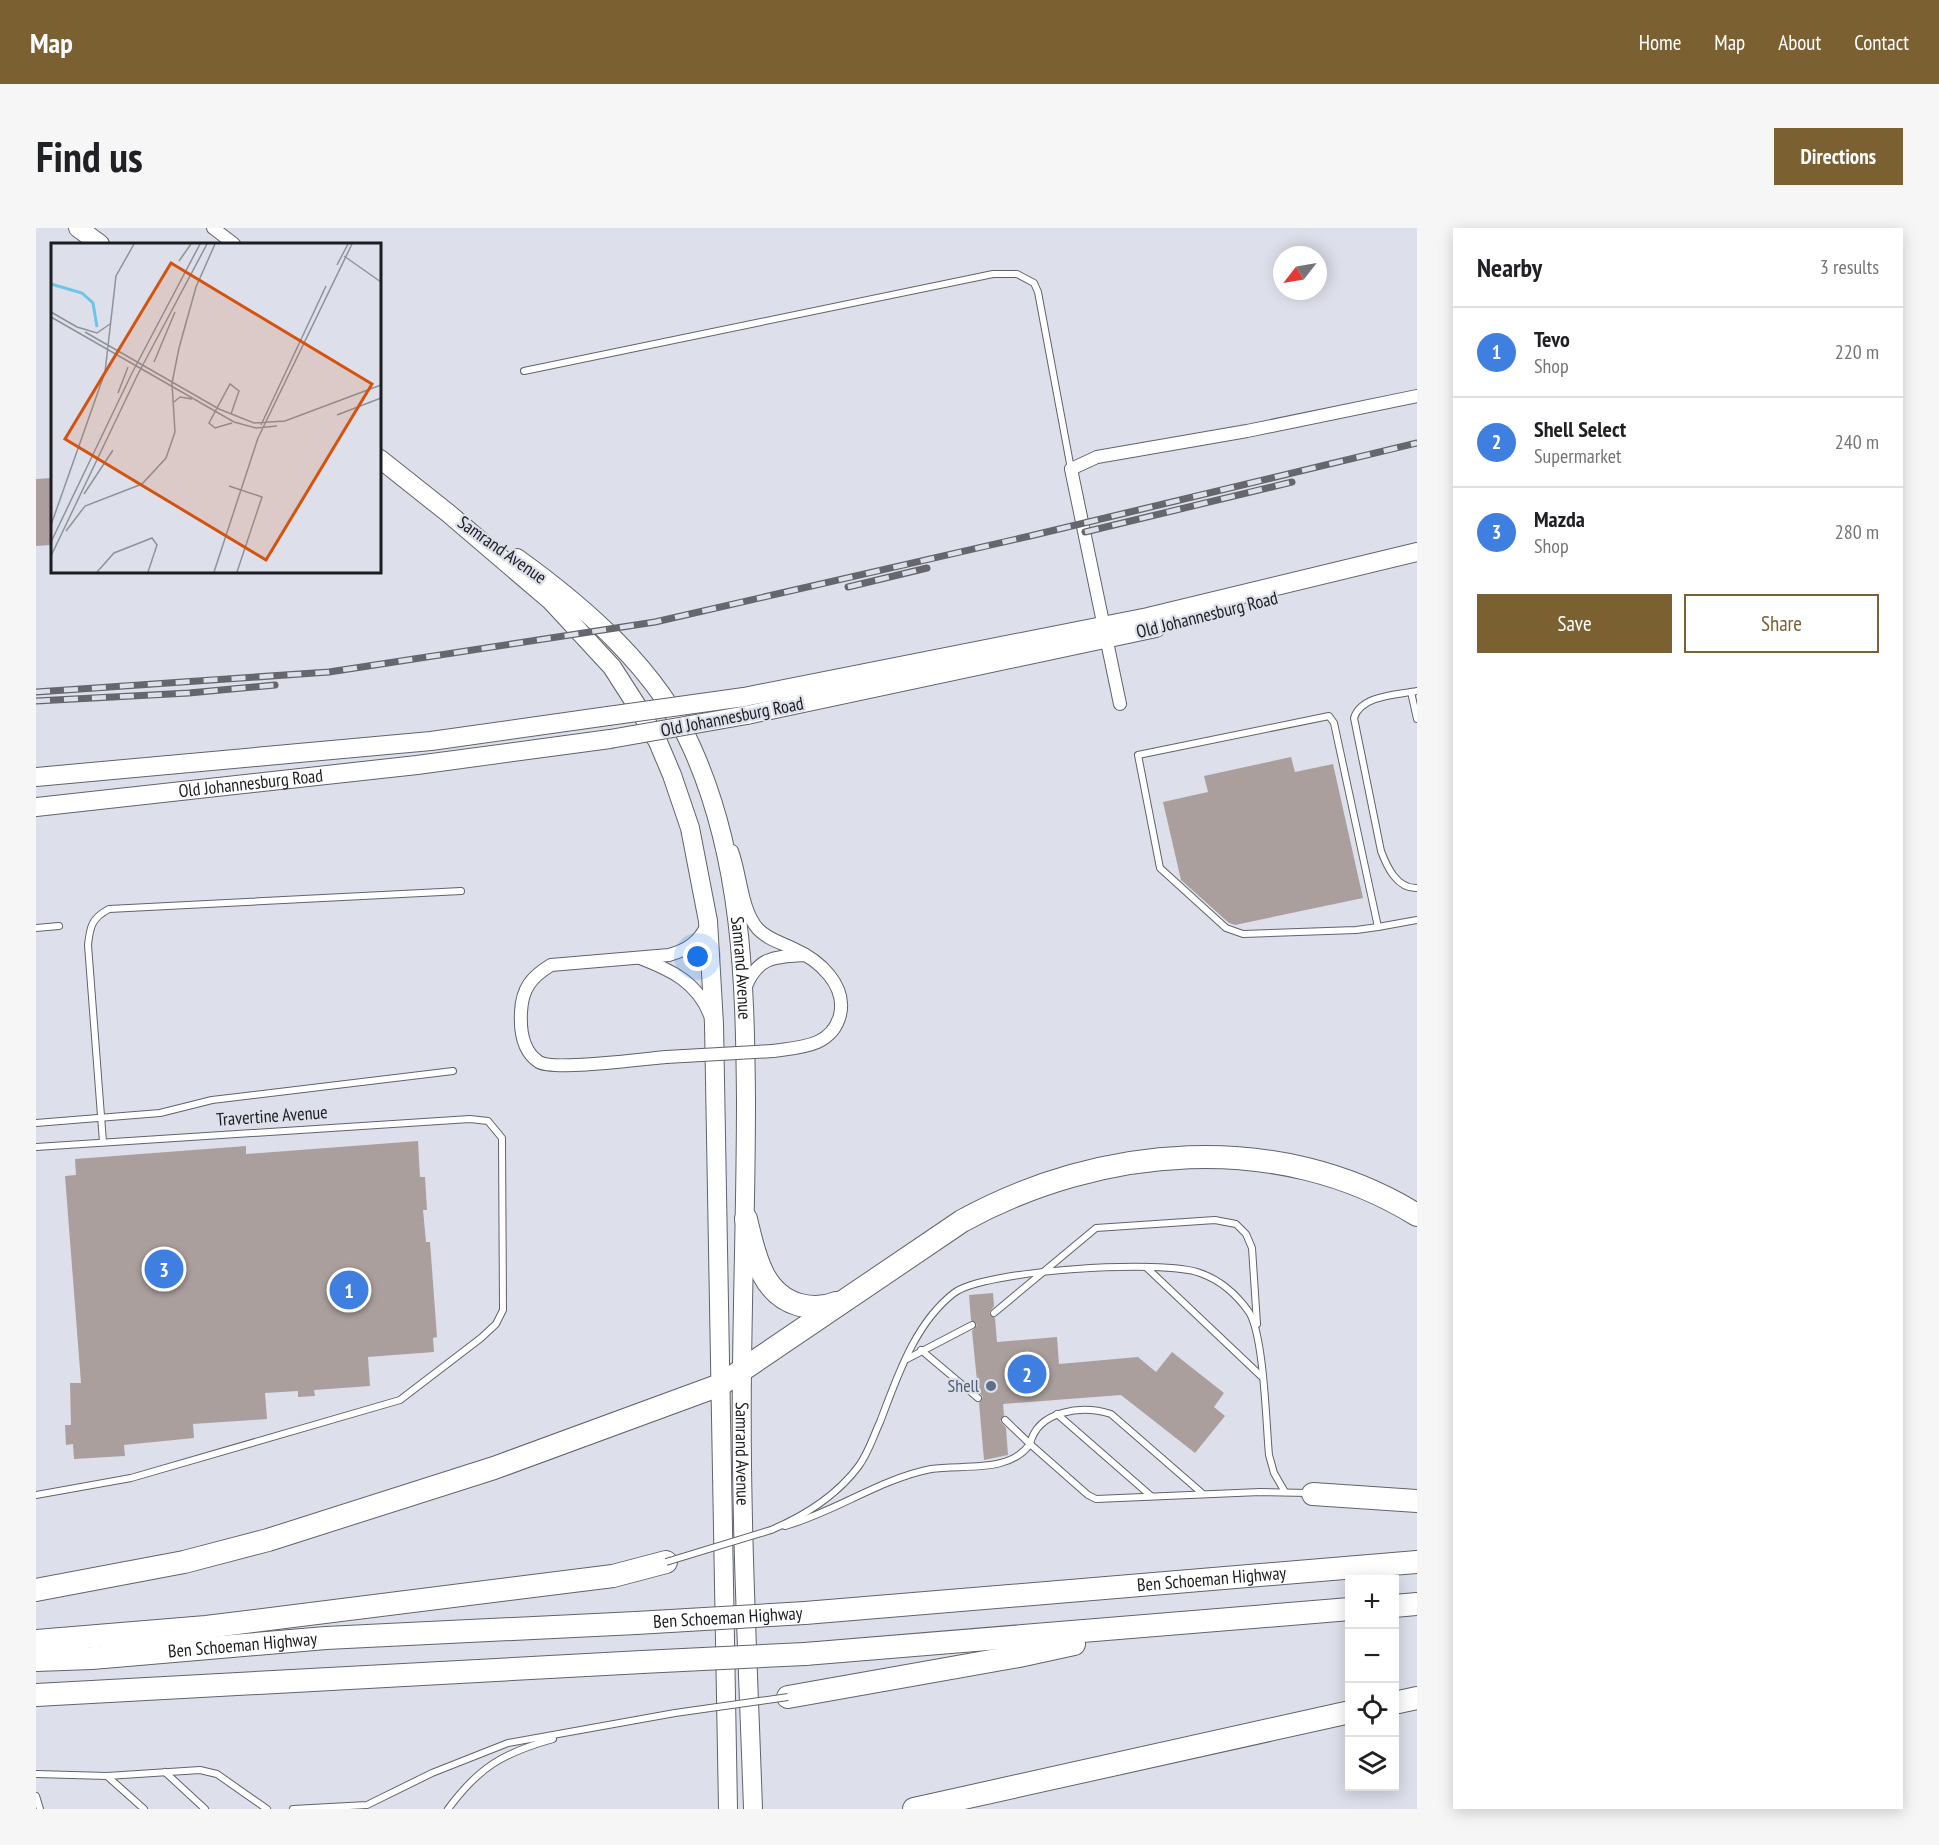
<!DOCTYPE html>
<meta charset="utf-8">
<style>
:root{--surface:#fff;--page:#f6f6f6;--text:#202124;--muted:#757577;--line:#e0e0e0;--accent:#7b6032}
body{margin:0;font-family:"PT Sans Narrow",sans-serif;background:var(--page);color:var(--text)}
.controls{position:absolute;right:18px;bottom:18px;display:grid;overflow:hidden;border-radius:0px;box-shadow:0 3px 15px #0003}
.controls button{width:54px;height:54px;display:grid;place-items:center;padding:0;border:0;border-bottom:2px solid var(--line);background:var(--surface);color:var(--text);font:30px sans-serif}
.compass{position:absolute;left:1237px;top:18px;width:54px;height:54px;border-radius:50%;background:var(--surface);box-shadow:0 3px 15px #0003;rotate:239deg}
.you{position:absolute;left:662px;top:729px;width:21px;height:21px;margin:-15px;border:4px solid #fff;border-radius:50%;background:#1a73e8;box-shadow:0 0 0 9px #1a73e833}
.badge{display:grid;place-items:center;width:39px;height:39px;border-radius:50%;background:var(--accent);color:#fff;font-size:20px;font-weight:700}
.pin{position:absolute;translate:-50% -50%;border:3px solid #fff;box-shadow:0 2px 6px #0006}
.list{margin:0;padding:0;list-style:none}
h2{display:flex;justify-content:space-between;align-items:center;height:78px;margin:0;padding:0 24px;font-size:26px}
h2 small{font-size:20px;font-weight:400;color:var(--muted)}
.list li{display:grid;grid-template-columns:39px 1fr auto;gap:18px;align-items:center;box-sizing:border-box;height:90px;padding:0 24px;border-top:2px solid var(--line)}
.list b{display:block;font-size:22px;white-space:nowrap}
.list p{margin:0;font-size:20px;white-space:nowrap;color:var(--muted)}
.list em{font-size:20px;font-style:normal;color:var(--muted)}
.actions{display:flex;gap:12px;padding:18px 24px}
.actions a{flex:1;padding:14px 0;border:2px solid var(--accent);border-radius:0px;text-align:center;font-size:21px;color:var(--accent)}
.actions .main{background:var(--accent);color:#fff}
.icon{flex:none;width:33px;height:33px;fill:none;stroke:currentColor;stroke-width:2;stroke-linecap:round;stroke-linejoin:round}
.map{position:relative;flex:none;width:1381px;height:1581px;overflow:hidden;border-radius:0px}
header{display:flex;align-items:center;gap:36px;box-sizing:border-box;height:84px;padding:0 30px;background:var(--accent);color:#fff}
header strong{font-size:28px}
nav{display:flex;gap:33px;margin-inline-start:auto;font-size:21px}
.intro{display:flex;align-items:center;justify-content:space-between;box-sizing:border-box;height:144px;padding:0 36px}
h1{margin:0;font-size:42px}
.button{padding:15px 27px;border-radius:0px;background:var(--accent);color:#fff;font-size:21px;font-weight:700}
main{display:flex;gap:36px;padding:0 36px}
aside{flex:1;background:var(--surface);border-radius:0px;box-shadow:0 3px 15px #0003}
.map>svg:first-child{display:block}
.building{fill:#aa9f9d}
.lines{fill:none;stroke-linecap:round;stroke-linejoin:round}
.service-casing{stroke:#60636b;stroke-width:8}
.minor-casing{stroke:#60636b;stroke-width:14}
.secondary-casing{stroke:#60636b;stroke-width:20}
.motorway-casing{stroke:#60636b;stroke-width:24}
.service{stroke:#fff;stroke-width:6}
.minor{stroke:#fff;stroke-width:12}
.secondary{stroke:#fff;stroke-width:18}
.motorway{stroke:#fff;stroke-width:22}
.rail-casing{stroke:#65676c;stroke-width:7}
.rail{stroke:#dde0ea;stroke-width:4.5;stroke-dasharray:14;stroke-linecap:butt}
.service-bridge-casing{stroke:#60636b;stroke-width:8;stroke-linecap:butt}
.minor-bridge-casing{stroke:#60636b;stroke-width:14;stroke-linecap:butt}
.secondary-bridge-casing{stroke:#60636b;stroke-width:20;stroke-linecap:butt}
.motorway-bridge-casing{stroke:#60636b;stroke-width:24;stroke-linecap:butt}
.service-bridge{stroke:#fff;stroke-width:6}
.minor-bridge{stroke:#fff;stroke-width:12}
.secondary-bridge{stroke:#fff;stroke-width:18}
.motorway-bridge{stroke:#fff;stroke-width:22}
.service-dot{fill:#5c6f8a;stroke:#dde0ea;stroke-width:2}
.labels{text-anchor:middle;stroke-width:4.5;stroke-linejoin:round;paint-order:stroke}
.street-label{font-size:18px;fill:#1c1d20;stroke:#dde0ea}
.service-label{font-size:18px;fill:#4e5e75;stroke:#dde0ea;text-anchor:end}
.inset-river{fill:none;stroke:#6cc5e9;stroke-width:3}
.inset-road{fill:none;stroke:#909299;stroke-width:1.5}
.view{fill:#d4530e;fill-opacity:0.15;stroke:#d4530e;stroke-width:3}
.inset-edge{fill:none;stroke:#1c1d20;stroke-width:3}
</style>
<header>
<strong>Map</strong>
<nav><a>Home</a><a>Map</a><a>About</a><a>Contact</a></nav>
</header>
<div class="intro"><h1>Find us</h1><a class="button">Directions</a></div>
<main>
<div class="map">
<svg width="1381" height="1581" viewBox="0 0 1381 1581">
<rect width="100%" height="100%" fill="#dde0ea"/>
<g class="building">
<path d="M15 250 16 317 0 318V251Z"/>
<path d="M1255 529 1259 544 1297 536 1327 670 1199 697 1193 695 1145 652 1127 574 1172 564 1168 548Z"/>
<path d="M382 913 384 949H389L391 982H387L390 1014H394L401 1109 397 1110 398 1124 332 1129 334 1158 278 1162 279 1168 262 1169V1163L229 1165 231 1191 157 1196 158 1210 88 1217 89 1228 38 1231 37 1216 30 1217 29 1197H35L34 1155H45L29 948 40 947 39 931 210 918V926Z"/>
<path d="M957 1065 958 1078 953 1085 959 1090 961 1114 1021 1109 1023 1136 1102 1129 1120 1144 1136 1124 1188 1165 1178 1179 1189 1188 1159 1225 1085 1167 967 1176 968 1187 964 1193 970 1200 972 1227 948 1232 943 1175 947 1169 942 1163 936 1103 941 1097 935 1092 933 1067Z"/>
</g>
<g class="lines">
<defs>
<g id="service">
<path d="M488 143 957 46H981L998 55 1002 64 1035 241"/>
<path d="M1381 463C1361 467 1325 467 1318 490L1345 623C1351 639 1361 661 1381 660"/>
<path d="M1375 464 1381 491"/>
<path d="M1342 699 1320 702 1207 706 1190 700 1124 640 1102 527 1293 488 1298 495 1342 699 1381 692"/>
<path d="M0 700 23 698"/>
<path d="M0 895 124 885 176 872 417 843"/>
<path d="M67 914 52 717C54 698 56 690 73 681L425 663"/>
<path d="M0 919 434 891 452 893 466 910 467 1082 460 1096 445 1110 364 1172 95 1250 0 1267"/>
<path d="M1110 1039 1225 1148"/>
<path d="M958 1085 1060 1000 1179 992 1200 996 1210 1006 1216 1020 1221 1096"/>
<path d="M885 1122 942 1170"/>
<path d="M871 1131 936 1097"/>
<path d="M1021 1186 1115 1268"/>
<path d="M969 1192 994 1216C1002 1182 1046 1177 1075 1186L1167 1266"/>
<path d="M749 1298C799 1284 844 1251 895 1241 926 1236 973 1246 994 1216L1052 1267 1060 1271 1224 1264 1273 1265"/>
<path d="M735 1302C768 1288 800 1268 822 1239 832 1226 837 1209 844 1194 861 1150 878 1096 918 1065 947 1042 1128 1031 1164 1045 1184 1052 1201 1067 1213 1084 1228 1108 1230 1195 1233 1227L1238 1245 1249 1264"/>
<path d="M129 1544 169 1581"/>
<path d="M0 1546 71 1548 164 1542 181 1546 231 1581"/>
<path d="M71 1548 108 1581"/>
<path d="M0 1568 4 1581"/>
<path d="M257 1581 331 1577 396 1545 472 1515 639 1485"/>
<path d="M412 1581C443 1539 467 1525 517 1511"/>
</g>
<g id="minor">
<path d="M177 0 198 16"/>
<path d="M1084 476 1035 241 1061 229 1211 203 1381 168"/>
<path d="M696 623C705 647 705 682 722 701 731 711 746 715 758 721 783 732 811 757 804 787 796 819 764 819 737 823"/>
<path d="M604 730C635 742 661 754 674 787"/>
<path d="M710 758C723 728 739 729 769 727"/>
<path d="M630 829C608 831 517 843 503 834 486 823 484 802 485 784 486 761 495 749 515 737L633 727C651 722 663 714 671 697"/>
</g>
<g id="secondary">
<path d="M42 0 64 16"/>
<path d="M344 231 412 285 515 373 576 439 601 478 622 514 636 547 654 600 672 693 678 796 692 1581"/>
<path id="s1" d="M481 330C549 379 622 442 656 520 706 631 709 753 710 873 710 962 707 1051 706 1140 704 1287 712 1434 717 1581"/>
<path d="M708 469 1112 389 1381 324"/>
<path d="M711 487 1120 400"/>
<path d="M0 549 395 513 572 488"/>
<path id="s2" d="M0 579 381 537 574 511"/>
</g>
<g id="motorway">
<path d="M710 991C718 1024 725 1067 764 1077 776 1080 788 1080 800 1075"/>
<path d="M1277 1266 1381 1273"/>
<path d="M0 1362 148 1334 232 1312 458 1240 684 1157 926 993C1064 917 1242 901 1381 987"/>
<path d="M1358 1378 1381 1376"/>
<path id="s3" d="M769 1385 1381 1334"/>
<path d="M0 1413 170 1399 577 1348 630 1334"/>
<path d="M769 1426 1314 1381"/>
<path id="s4" d="M0 1432 56 1430 290 1410 600 1395"/>
<path d="M0 1467 606 1434"/>
<path d="M752 1469 983 1428 1038 1416"/>
<path d="M1358 1475 1381 1470"/>
<path d="M878 1581 1314 1484"/>
</g>
</defs>
<use href="#service" class="service-casing"/>
<use href="#minor" class="minor-casing"/>
<use href="#secondary" class="secondary-casing"/>
<use href="#motorway" class="motorway-casing"/>
<use href="#service" class="service"/>
<use href="#minor" class="minor"/>
<use href="#secondary" class="secondary"/>
<use href="#motorway" class="motorway"/>
<defs>
<g id="rail">
<path d="M1049 304 1256 254"/>
<path d="M812 359 891 340"/>
<path d="M0 464 293 444 619 394 994 308 1381 215"/>
<path d="M0 473 153 465 239 457"/>
</g>
</defs>
<use href="#rail" class="rail-casing"/>
<use href="#rail" class="rail"/>
<defs>
<g id="service-bridge">
<path d="M630 1334 735 1302"/>
<path d="M639 1485 752 1469"/>
</g>
<path id="minor-bridge" d="M630 829 737 823"/>
<g id="secondary-bridge">
<path d="M572 488 708 469"/>
<path d="M574 511 711 487"/>
</g>
<g id="motorway-bridge">
<path id="s5" d="M600 1395 769 1385"/>
<path d="M606 1434 769 1426"/>
</g>
</defs>
<use href="#service-bridge" class="service-bridge-casing"/>
<use href="#minor-bridge" class="minor-bridge-casing"/>
<use href="#secondary-bridge" class="secondary-bridge-casing"/>
<use href="#motorway-bridge" class="motorway-bridge-casing"/>
<use href="#service-bridge" class="service-bridge"/>
<use href="#minor-bridge" class="minor-bridge"/>
<use href="#secondary-bridge" class="secondary-bridge"/>
<use href="#motorway-bridge" class="motorway-bridge"/>
</g>
<circle class="service-dot" cx="955" cy="1158" r="6"/>
<g class="labels">
<g class="street-label">
<text transform="translate(466 322) rotate(35)" y="6">Samrand Avenue</text>
<text transform="translate(1171 387) rotate(-14)" y="6">Old Johannesburg Road</text>
<text transform="translate(696 489) rotate(-11)" y="6">Old Johannesburg Road</text>
<text dy="6" stroke="none"><textPath href="#s2" startOffset="216">Old Johannesburg Road</textPath></text>
<text dy="6" stroke="none"><textPath href="#s1" startOffset="488">Samrand Avenue</textPath></text>
<text transform="translate(236 888) rotate(-4)" y="6">Travertine Avenue</text>
<text dy="6" stroke="none"><textPath href="#s1" startOffset="974">Samrand Avenue</textPath></text>
<text dy="6" stroke="none"><textPath href="#s3" startOffset="408">Ben Schoeman Highway</textPath></text>
<text dy="6" stroke="none"><textPath href="#s5" startOffset="92">Ben Schoeman Highway</textPath></text>
<text dy="6" stroke="none"><textPath href="#s4" startOffset="207">Ben Schoeman Highway</textPath></text>
</g>
<g class="service-label">
<text x="943" y="1164">Shell</text>
</g>
</g>
<g transform="translate(15 15)">
<rect width="330" height="330" fill="#dde0ea"/>
<path class="inset-river" d="M0 41 31 50 42 60 46 84"/>
<path class="inset-road" d="M293 13 330 39M128 18 140 1M286 22 297 1M0 69 26 84M0 74 183 179 205 185 226 183M26 84 46 90 59 81M34 89 168 166 203 180 234 178 330 142M103 119 124 69M67 150 77 124M123 159 129 154 141 156M180 171 188 148 179 141 158 180 164 185 181 180M286 172 330 155M210 182 275 43M178 243 211 254 186 329M33 251 62 207M0 282 54 129 65 33 83 1M15 288 34 263 91 241 115 215 124 189 121 140 128 105 145 44 164 1M0 299 81 130 149 1M0 313 86 133 156 1M46 329 63 310 101 295 106 302 97 329M163 329 207 195 301 1"/>
<path class="view" d="M120 20 321 141 215 317 14 196Z"/>
<rect width="330" height="330" class="inset-edge"/>
</g>
</svg>
<div class="controls">
<button>+</button>
<button>−</button>
<button><svg class="icon" aria-label="locate" viewBox="0 0 24 24"><circle cx="12" cy="12" r="6"/><path d="M12 2v4M12 18v4M2 12h4M18 12h4"/></svg></button>
<button><svg class="icon" aria-label="layers" viewBox="0 0 24 24"><path d="M12 4l9 5-9 5-9-5zM3 14l9 5 9-5"/></svg></button>
</div>
<svg class="compass" viewBox="-18 -18 36 36"><path d="M0-13l5 13h-10z" fill="#e53935"/><path d="M0 13l5-13h-10z" fill="#757577"/></svg>
<div class="you"></div>
<div class="pin badge" style="left:313px;top:1062px;background:#3f7fe0">1</div>
<div class="pin badge" style="left:991px;top:1146px;background:#3f7fe0">2</div>
<div class="pin badge" style="left:128px;top:1041px;background:#3f7fe0">3</div>
</div>
<aside>
<h2>Nearby<small>3 results</small></h2>
<ul class="list">
<li><span class="badge" style="background:#3f7fe0">1</span><div><b>Tevo</b><p>Shop</p></div><em>220 m</em></li>
<li><span class="badge" style="background:#3f7fe0">2</span><div><b>Shell Select</b><p>Supermarket</p></div><em>240 m</em></li>
<li><span class="badge" style="background:#3f7fe0">3</span><div><b>Mazda</b><p>Shop</p></div><em>280 m</em></li>
</ul>
<div class="actions"><a class="main">Save</a><a>Share</a></div>
</aside>
</main>
